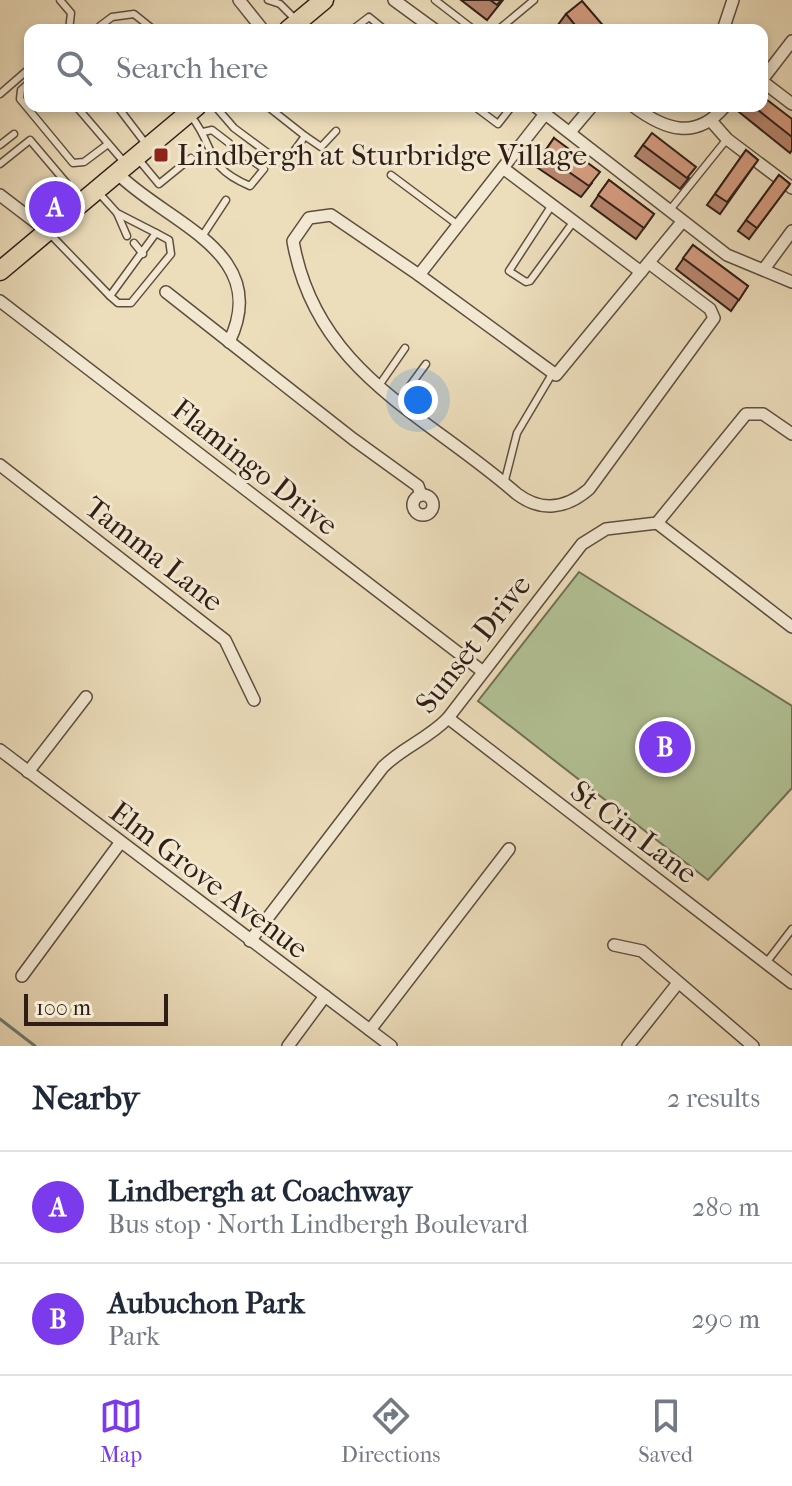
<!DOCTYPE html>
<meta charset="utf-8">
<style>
:root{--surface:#fff;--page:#f6f6f7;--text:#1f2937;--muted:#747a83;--line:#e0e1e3;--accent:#7c3aed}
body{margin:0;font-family:"IM FELL French Canon",serif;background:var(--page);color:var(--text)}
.scale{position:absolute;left:24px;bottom:20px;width:144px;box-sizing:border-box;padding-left:8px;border:4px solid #2f1e16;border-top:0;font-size:22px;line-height:28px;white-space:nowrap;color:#2f1e16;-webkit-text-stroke:6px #f3e9d3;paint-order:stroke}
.you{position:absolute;left:418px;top:400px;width:28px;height:28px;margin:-20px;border:6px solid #fff;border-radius:50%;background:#1a73e8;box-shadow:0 0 0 12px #1a73e833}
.badge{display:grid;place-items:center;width:52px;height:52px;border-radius:50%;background:var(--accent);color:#fff;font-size:26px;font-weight:700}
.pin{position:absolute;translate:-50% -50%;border:4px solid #fff;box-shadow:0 2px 8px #0006}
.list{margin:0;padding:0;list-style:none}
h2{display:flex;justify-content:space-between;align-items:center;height:104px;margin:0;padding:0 32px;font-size:34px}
h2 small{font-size:26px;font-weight:400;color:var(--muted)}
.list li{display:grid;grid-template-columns:52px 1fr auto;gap:24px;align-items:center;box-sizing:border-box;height:112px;padding:0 32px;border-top:2px solid var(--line)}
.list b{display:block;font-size:30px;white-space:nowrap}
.list p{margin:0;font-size:26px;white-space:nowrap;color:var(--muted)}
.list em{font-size:26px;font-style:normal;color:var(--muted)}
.icon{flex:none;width:44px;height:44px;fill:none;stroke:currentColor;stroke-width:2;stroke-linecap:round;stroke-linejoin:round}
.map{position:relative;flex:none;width:792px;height:1046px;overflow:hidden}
.search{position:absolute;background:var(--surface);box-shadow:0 4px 12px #0003;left:24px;right:24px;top:24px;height:88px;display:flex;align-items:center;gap:20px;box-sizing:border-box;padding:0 28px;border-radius:16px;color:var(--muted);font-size:30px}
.sheet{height:328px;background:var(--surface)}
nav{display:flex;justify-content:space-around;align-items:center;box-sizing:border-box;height:112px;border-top:2px solid var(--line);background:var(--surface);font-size:22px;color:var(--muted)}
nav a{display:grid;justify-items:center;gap:4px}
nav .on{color:var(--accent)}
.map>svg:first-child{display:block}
.green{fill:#b2c295;stroke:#707056;stroke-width:2}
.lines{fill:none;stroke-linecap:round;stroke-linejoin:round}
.stream{stroke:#6f7c73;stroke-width:3}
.service-casing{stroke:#5e4e3f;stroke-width:9}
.minor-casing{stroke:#5e4e3f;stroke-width:14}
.primary-casing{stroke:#2f1e16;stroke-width:21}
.service{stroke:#f3e9d3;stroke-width:6}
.minor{stroke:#f3e9d3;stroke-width:11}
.primary{stroke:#ecddbb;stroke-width:18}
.wall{fill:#b7866e;stroke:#2f1e16;stroke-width:2}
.building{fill:#d59c80;stroke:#2f1e16;stroke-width:2}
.poi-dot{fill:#8f2418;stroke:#f3e9d3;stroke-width:3}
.labels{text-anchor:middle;stroke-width:6;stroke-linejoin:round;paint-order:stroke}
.poi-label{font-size:30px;fill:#2f1e16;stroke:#f3e9d3;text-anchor:start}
.street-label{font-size:30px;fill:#2f1e16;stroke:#f3e9d3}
</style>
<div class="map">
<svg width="792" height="1046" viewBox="0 0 792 1046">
<rect width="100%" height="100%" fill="#ecddbb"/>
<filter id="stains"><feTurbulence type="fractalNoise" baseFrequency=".0025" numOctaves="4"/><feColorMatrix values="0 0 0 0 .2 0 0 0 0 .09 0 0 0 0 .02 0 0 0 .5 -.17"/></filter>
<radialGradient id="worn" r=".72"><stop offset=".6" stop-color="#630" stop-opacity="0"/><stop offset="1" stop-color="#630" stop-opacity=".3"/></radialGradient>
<path class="green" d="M579 572 792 706V788L708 880 478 701Z"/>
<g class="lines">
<path class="stream" d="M0 1019 35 1046"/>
<defs>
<g id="service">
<path d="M60 0 71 13 69 30"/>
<path d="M268 0 280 4 295 19"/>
<path d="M435 0 474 30"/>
<path d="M100 26 112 17 134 14 154 30"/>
<path d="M352 30 369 17 385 30"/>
<path d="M498 30 534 0"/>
<path d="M30 82 21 90 20 99 73 163 84 162 108 144"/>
<path d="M0 94 30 68"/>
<path d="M76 106 124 162"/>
<path d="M117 106 146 144"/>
<path d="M215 106 234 128 284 165 305 136 267 106"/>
<path d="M474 106 498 124 512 106"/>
<path d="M191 116C217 149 203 166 250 186L264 169 246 156"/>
<path d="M203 132 212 130 229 143"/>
<path d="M305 136 321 147 336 131"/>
<path d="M0 145 14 134"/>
<path d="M139 160 159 184 191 158"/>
<path d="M0 164 30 140 80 199"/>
<path d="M391 175 458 225"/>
<path d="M552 205 509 271 526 282 530 281 574 221"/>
<path d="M669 211 727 139"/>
<path d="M117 213 127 236"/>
<path d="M50 234 110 296 156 233 117 213 98 192"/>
<path d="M201 238 226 200"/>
<path d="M134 243 143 254"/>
<path d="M110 296 118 303H131L171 254 169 240 156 233"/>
<path d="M378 387 405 348"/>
<path d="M398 402 426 364"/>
<path d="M504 484 517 433 552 374"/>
<path d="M766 963 792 929"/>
</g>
<g id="minor">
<path d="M239 0 263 30"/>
<path d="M394 0 435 30"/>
<path d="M723 30 733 0"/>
<path d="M762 80 792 41"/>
<path d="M762 81 792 104"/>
<path d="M535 106 727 255 792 282"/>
<path d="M633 106C665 130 696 141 725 106"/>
<path d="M545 114 419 275 556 375 682 222"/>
<path d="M712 122 727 139 792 188"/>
<path d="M570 132 592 106"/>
<path d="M503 168 641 272"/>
<path d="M117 173C166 223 273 252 229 342"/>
<path d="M0 195 47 231"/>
<path d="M764 269 792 231"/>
<path d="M419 275 331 215 309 218 293 241C316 373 426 414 517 494 541 512 566 509 589 489L714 318 710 309 649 263"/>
<path d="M166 292 353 439 418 486 421 495"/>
<path d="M0 301 482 671"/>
<path d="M0 465 225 640 254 700"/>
<circle cx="423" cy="505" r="10"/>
<path d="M657 523 792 627"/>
<path d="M448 718 792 983"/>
<path d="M0 750 391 1046"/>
<path d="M28 772 86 697"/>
<path d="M250 941 383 767C403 747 428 739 448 718L582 544 606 529 657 523 746 414H763L792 434"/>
<path d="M614 945 642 951 753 1046"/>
<path d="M22 976 120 843"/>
<path d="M370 1030 509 849"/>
<path d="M288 1046 325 996"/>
<path d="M628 1046 678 983"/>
</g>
<g id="primary">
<path d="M288 30 324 0"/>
<path d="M0 271 197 106"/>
</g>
</defs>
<use href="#service" class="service-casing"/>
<use href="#minor" class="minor-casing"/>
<use href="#primary" class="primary-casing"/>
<use href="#service" class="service"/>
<use href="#minor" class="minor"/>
<use href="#primary" class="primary"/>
</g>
<g class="wall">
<path d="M461 0H503L487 20Z"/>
<path d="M566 14 607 30H556L555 29Z"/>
<path d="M736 106H762L792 119V150L790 153 734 108Z"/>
<path d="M554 138 592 183 581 197 535 166Z"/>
<path d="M643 145 689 178 680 189 635 156Z"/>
<path d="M746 150 758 160 720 214 707 205Z"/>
<path d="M779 175 790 184 749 239 738 231Z"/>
<path d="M609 180 654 214 636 239 591 206Z"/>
<path d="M693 245 748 286 731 311 676 269Z"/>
</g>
<g class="building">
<path d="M490 0H501L497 5Z"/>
<path d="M582 1 607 30H579L566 14Z"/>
<path d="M762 96 792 119V137L753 106H762Z"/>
<path d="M652 133 696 167 687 178 643 145Z"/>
<path d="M554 138 600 172 589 186 543 154Z"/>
<path d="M746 150 758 160 727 202 715 194Z"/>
<path d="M779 175 790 184 757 228 746 220Z"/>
<path d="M609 180 654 214 644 228 598 195Z"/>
<path d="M693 245 748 286 739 300 683 258Z"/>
</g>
<rect class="poi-dot" x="153" y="147" width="16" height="16" rx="4"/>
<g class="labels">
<g class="poi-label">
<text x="177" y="165">Lindbergh at Sturbridge Village</text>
</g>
<g class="street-label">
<text transform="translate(255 467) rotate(38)" y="10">Flamingo Drive</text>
<text transform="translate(154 554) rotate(38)" y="10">Tamma Lane</text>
<text transform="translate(473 644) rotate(-52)" y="10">Sunset Drive</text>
<text transform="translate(634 832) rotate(37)" y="10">St Cin Lane</text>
<text transform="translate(209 880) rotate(37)" y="10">Elm Grove Avenue</text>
</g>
</g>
<rect width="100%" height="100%" filter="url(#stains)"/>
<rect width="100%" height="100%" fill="url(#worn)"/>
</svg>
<div class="scale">100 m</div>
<div class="you"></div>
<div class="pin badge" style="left:55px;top:207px">A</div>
<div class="pin badge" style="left:665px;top:747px">B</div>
<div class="search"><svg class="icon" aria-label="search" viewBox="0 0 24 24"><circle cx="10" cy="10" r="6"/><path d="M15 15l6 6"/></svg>Search here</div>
</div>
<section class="sheet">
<h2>Nearby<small>2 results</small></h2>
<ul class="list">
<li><span class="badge">A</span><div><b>Lindbergh at Coachway</b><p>Bus stop · North Lindbergh Boulevard</p></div><em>280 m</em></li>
<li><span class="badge">B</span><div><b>Aubuchon Park</b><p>Park</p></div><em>290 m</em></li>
</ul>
</section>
<nav>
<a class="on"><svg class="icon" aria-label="map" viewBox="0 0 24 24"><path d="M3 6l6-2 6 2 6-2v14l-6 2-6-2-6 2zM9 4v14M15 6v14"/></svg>Map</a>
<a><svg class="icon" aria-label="directions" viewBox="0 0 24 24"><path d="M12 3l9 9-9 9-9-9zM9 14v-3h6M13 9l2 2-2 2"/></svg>Directions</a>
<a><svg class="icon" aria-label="saved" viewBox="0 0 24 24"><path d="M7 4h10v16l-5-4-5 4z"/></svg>Saved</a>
</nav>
